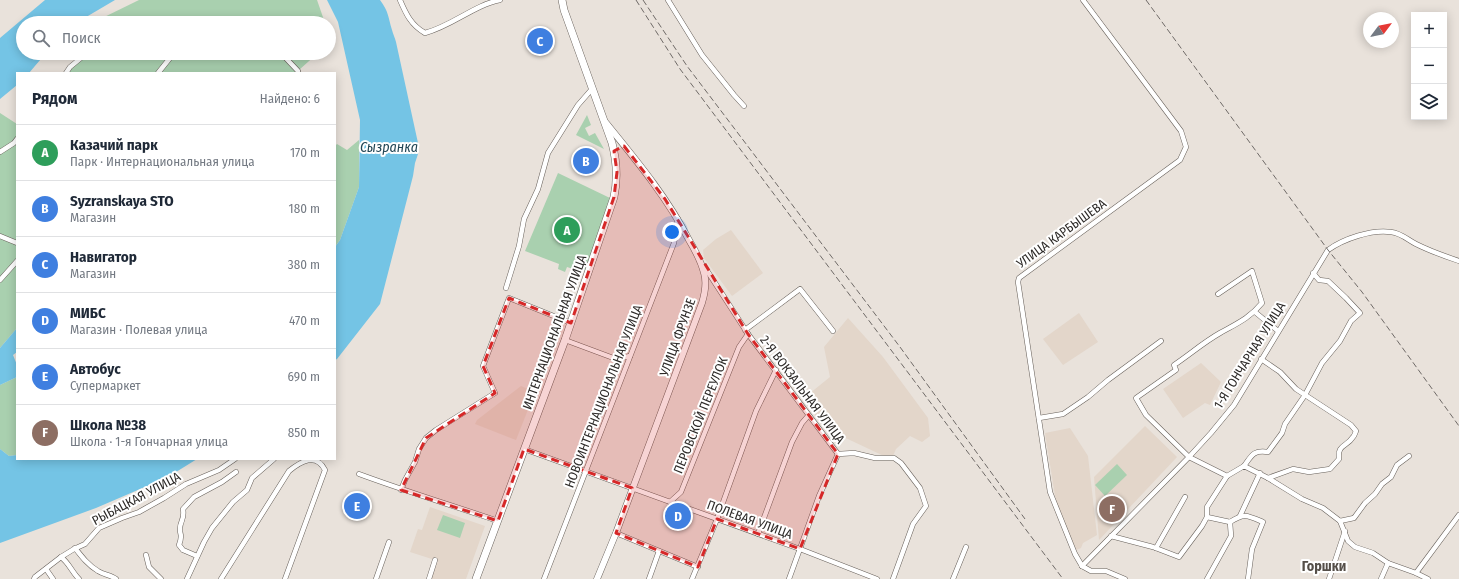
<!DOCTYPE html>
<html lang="ru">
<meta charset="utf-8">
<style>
:root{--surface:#fff;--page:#f2f2f3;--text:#1f2937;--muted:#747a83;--line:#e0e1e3;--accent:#0b8043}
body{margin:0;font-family:"Fira Sans Condensed",sans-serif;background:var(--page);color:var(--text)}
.controls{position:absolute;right:12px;top:12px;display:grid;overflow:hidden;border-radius:0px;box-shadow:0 2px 10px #0003}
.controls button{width:36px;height:36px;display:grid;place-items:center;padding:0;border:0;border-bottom:1px solid var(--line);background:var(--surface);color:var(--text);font:20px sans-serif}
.compass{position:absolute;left:1363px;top:12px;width:36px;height:36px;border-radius:50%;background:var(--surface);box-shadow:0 2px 10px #0003;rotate:58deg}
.you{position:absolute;left:672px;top:232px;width:14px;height:14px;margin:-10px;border:3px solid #fff;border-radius:50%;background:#1a73e8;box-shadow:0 0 0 6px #1a73e833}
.badge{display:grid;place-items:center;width:26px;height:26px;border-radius:50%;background:var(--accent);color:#fff;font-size:13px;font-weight:700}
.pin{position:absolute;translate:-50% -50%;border:2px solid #fff;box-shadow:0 1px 4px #0006}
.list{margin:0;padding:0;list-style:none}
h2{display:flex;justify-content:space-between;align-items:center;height:52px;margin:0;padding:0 16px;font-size:17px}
h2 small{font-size:13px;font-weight:400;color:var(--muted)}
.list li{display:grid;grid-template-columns:26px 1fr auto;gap:12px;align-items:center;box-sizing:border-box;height:56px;padding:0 16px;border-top:1px solid var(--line)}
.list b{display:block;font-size:15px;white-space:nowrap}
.list p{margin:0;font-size:13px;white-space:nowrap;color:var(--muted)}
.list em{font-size:13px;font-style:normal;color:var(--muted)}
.icon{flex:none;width:22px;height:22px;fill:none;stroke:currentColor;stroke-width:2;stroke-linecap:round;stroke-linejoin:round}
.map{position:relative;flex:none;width:1459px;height:579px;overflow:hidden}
.search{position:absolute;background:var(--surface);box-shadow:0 2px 10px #0003;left:16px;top:16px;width:320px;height:44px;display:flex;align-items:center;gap:10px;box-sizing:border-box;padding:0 14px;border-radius:22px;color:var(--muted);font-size:15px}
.panel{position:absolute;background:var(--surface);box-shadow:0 2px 10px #0003;left:16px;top:72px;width:320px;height:388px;border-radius:0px}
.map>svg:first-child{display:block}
.built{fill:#e3d6ca}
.green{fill:#a9d0af}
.water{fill:#74c4e5}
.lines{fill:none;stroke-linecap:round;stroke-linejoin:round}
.street-casing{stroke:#67605a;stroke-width:5.5}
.secondary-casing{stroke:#67605a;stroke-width:7}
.primary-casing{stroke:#67605a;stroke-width:8}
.street{stroke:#fff;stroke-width:4.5}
.secondary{stroke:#fff;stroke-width:6}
.primary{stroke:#fff;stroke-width:7}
.rail{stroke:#6f6a67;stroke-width:1;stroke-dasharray:6 3;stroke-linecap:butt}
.marked{fill:#d62828;fill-opacity:0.2;stroke:#d62828;stroke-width:3;stroke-dasharray:8 5;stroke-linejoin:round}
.labels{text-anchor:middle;stroke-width:4;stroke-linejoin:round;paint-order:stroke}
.street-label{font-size:13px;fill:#2d2a28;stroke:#fff}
.water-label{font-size:14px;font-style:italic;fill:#214554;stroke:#fff}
.neighbourhood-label{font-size:14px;font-weight:bold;fill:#554f49;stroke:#fff}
</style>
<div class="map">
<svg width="1459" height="579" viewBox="0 0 1459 579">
<rect width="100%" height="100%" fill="#e9e2db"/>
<g class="built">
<path d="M731 230 763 273 732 296 704 258 703 250 716 239Z"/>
<path d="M1079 313 1098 342 1063 365 1043 339Z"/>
<path d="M848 318 883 357 928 418 930 436 922 442 910 436 896 449 893 456 886 457 835 433 832 434 824 421 822 422 820 419H818L804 398 830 377 824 347Z"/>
<path d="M1201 363 1221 382 1210 405 1205 403 1183 418 1163 389Z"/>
<path d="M521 386 535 392 516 440 475 424 477 420Z"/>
<path d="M1145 426 1177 457 1099 540 1094 477Z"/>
<path d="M1070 428 1088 456 1097 535 1083 543 1081 548 1076 550 1056 502 1045 433Z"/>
<path d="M430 507 485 526 466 579H431L438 561 410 552 418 529 422 530Z"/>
</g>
<g class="green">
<path d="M139 0H317L325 23H92Z"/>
<path d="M87 53H318L299 70 302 73H66Z"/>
<path d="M0 113 17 124V261L10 269 11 271 17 265V328L0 348Z"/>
<path d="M587 115 591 125 585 128 589 136 595 133 604 149 576 135Z"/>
<path d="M359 140V187L340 240 335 247V146L337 144 347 150Z"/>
<path d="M558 173 610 198 588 267 582 272 567 267 565 272 558 269 559 264 525 251Z"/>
<path d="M17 377V455L9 456 0 449V385Z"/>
<path d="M1117 464 1127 475 1105 496 1095 485Z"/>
<path d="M443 515 465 523 460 538 437 530Z"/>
</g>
<g class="water">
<path d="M45 0H115L76 23H23V53H46L29 73H17V85L0 99V38Z"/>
<path d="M327 0H380C389 12 388 17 392 30 393 34 395 38 396 42L418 143V154L415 163 413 176 380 304 337 359 335 360V247L340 240 359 187 360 120 338 22Z"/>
<path d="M17 328V352L13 355 17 365V377L0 385V348Z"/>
<path d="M0 449 9 456 17 455V459H197L168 477 96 508 0 543Z"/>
</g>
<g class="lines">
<defs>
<g id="street">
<path d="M400 0C406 14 411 25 425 33 452 26 474 5 500 0"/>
<path d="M668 0 702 55 734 95 744 106"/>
<path d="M241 23 253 21 254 23"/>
<path d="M281 53 298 71"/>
<path d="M66 73 70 67 87 53"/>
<path d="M158 73 174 53"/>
<path d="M0 152 14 143 17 139"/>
<path d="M0 236 17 243"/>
<path d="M704 266 748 334 838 454 854 453 875 458H894L901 463 920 488 926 506 913 524 893 579"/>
<path d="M0 280 17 261"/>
<path d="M506 288 519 246 524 219 538 189 548 153 578 105 592 89"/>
<path d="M1218 294 1252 271 1262 303C1250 318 1236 324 1220 333 1204 342 1189 355 1174 365L1176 370 1136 398 1146 415 1189 457 1227 476"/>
<path d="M1255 312 1278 331"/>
<path d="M745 330 800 289 833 331"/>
<path d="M565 340 616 359 630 356"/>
<path d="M1261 359 1280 372 1296 389 1351 425 1356 431C1355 433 1355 435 1353 437 1347 447 1337 444 1339 459L1330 469 1309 472 1293 469 1268 478"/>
<path d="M1039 418 1063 414 1088 397 1108 380 1161 341"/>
<path d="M524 449 800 549 877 579"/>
<path d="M1244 466C1252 455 1253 450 1268 452L1282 433 1285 424 1305 395 1322 363 1340 341 1351 321 1360 313 1346 298 1328 281 1319 280 1313 273"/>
<path d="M359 474C405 491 451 505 498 521"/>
<path d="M401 490 405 480 415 462 419 449 426 438 436 430 495 393 483 366 509 298 571 323"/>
<path d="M670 502 681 492 739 347 748 334"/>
<path d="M1240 516 1260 473"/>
<path d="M1207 517 1230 522"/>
<path d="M1340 521 1354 518 1365 503 1375 494 1382 484 1391 477 1397 465 1409 456"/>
<path d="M1230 522C1244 513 1247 515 1263 522L1252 549 1248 579"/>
<path d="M616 533 698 567"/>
<path d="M758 534 792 442 802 423 808 416"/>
<path d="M1111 536 1153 547 1179 557 1202 526 1207 517V507L1227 476 1244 466 1268 478 1302 499 1323 508 1340 521 1348 541 1355 547 1373 553 1388 563 1416 573 1428 579"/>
<path d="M75 548C82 557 88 565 98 571 104 575 111 575 116 579"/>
<path d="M1156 548 1185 497"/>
<path d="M146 555 149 567 161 579"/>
<path d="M197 556 183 550 179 545C183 534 180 537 180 529 180 520 185 520 183 509L194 497 222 482 236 472"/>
<path d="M61 557C69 563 72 572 79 579"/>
<path d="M1082 566 1075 554 1050 492 1018 282 1019 278 1180 160 1186 147 1181 131 1083 0"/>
<path d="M1082 566 1189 457 1211 433 1234 405 1328 250C1343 239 1372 229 1391 232 1401 233 1408 240 1416 244 1430 251 1444 256 1459 261"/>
<path d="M1082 566 1091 571H1106L1125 579"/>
<path d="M46 569 53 579"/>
<path d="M1416 573 1459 515"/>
<path d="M34 579 35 577 61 557 74 549 85 544 99 528 122 518 139 512 164 498 186 484 219 470 235 459"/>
<path d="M187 579 204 542 212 528 233 502 247 490 252 478 274 459"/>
<path d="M221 579 289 471C300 462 316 452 325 470L285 579"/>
<path d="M376 579 389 542"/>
<path d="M429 579 435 560"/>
<path d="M544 579 674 243 678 219"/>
<path d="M649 579 659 551"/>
<path d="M692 579 717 519 756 411 776 370"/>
<path d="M789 579 819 496 838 454"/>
<path d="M953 579 966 547"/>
<path d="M1207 579 1231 536 1230 522"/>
<path d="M1329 579 1345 531"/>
<path d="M1381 579 1388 563"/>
</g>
<path id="secondary" d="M597 579 616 533 702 303C705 293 707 283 704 273 701 261 695 250 689 240 667 197 636 160 606 123"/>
<path id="primary" d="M476 579 565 340 614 197C618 178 617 162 612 143L564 10 562 0"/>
</defs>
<use href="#street" class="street-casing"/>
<use href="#secondary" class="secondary-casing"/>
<use href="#primary" class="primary-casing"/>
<use href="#street" class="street"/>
<use href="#secondary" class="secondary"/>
<use href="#primary" class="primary"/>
<g class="rail">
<path d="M636 0 680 69 1063 579"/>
<path d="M643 0 687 66 900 347 1025 519"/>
<path d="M1146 0 1328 250 1362 292 1459 426"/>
</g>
</g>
<path class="marked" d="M624 146 665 199 748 334 838 454 800 549 717 519 698 567 616 533 632 488 524 449 498 521 401 490 426 438 495 393 483 366 509 298 571 323 614 197 617 172 614 151Z"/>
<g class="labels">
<g class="street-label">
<text transform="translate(1061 233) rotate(-36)" y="5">УЛИЦА КАРБЫШЕВА</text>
<text transform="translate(554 332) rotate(-70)" y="5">ИНТЕРНАЦИОНАЛЬНАЯ УЛИЦА</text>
<text transform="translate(677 337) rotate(-70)" y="5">УЛИЦА ФРУНЗЕ</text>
<text transform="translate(1249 355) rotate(-58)" y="5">1-Я ГОНЧАРНАЯ УЛИЦА</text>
<text transform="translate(803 389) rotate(53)" y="5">2-Я ВОКЗАЛЬНАЯ УЛИЦА</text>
<text transform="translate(603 396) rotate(-69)" y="5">НОВОИНТЕРНАЦИОНАЛЬНАЯ УЛИЦА</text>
<text transform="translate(700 415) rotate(-68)" y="5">ПЕРОВСКОЙ ПЕРЕУЛОК</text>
<text transform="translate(136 498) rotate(-28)" y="5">РЫБАЦКАЯ УЛИЦА</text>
<text transform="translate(750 519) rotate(20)" y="5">ПОЛЕВАЯ УЛИЦА</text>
</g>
<g class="water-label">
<text x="389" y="152">Сызранка</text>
</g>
<g class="neighbourhood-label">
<text x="1324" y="571">Горшки</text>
</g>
</g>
</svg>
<div class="controls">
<button>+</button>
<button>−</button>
<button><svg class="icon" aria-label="layers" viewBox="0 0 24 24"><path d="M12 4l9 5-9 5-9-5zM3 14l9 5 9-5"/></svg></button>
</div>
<svg class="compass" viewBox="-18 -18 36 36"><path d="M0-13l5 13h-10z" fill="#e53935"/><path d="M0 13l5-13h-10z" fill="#747a83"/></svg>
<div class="you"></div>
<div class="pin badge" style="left:567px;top:230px;background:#2e9e5b">A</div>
<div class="pin badge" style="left:586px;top:161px;background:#3f7fe0">B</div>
<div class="pin badge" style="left:540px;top:41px;background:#3f7fe0">C</div>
<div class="pin badge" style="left:678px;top:516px;background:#3f7fe0">D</div>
<div class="pin badge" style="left:357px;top:506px;background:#3f7fe0">E</div>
<div class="pin badge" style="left:1112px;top:509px;background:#8d6e63">F</div>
<div class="search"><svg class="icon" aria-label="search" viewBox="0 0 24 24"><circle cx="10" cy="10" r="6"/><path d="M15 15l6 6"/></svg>Поиск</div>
<section class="panel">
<h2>Рядом<small>Найдено: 6</small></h2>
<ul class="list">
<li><span class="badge" style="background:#2e9e5b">A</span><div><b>Казачий парк</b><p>Парк · Интернациональная улица</p></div><em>170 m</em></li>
<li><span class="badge" style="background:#3f7fe0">B</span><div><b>Syzranskaya STO</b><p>Магазин</p></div><em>180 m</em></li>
<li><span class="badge" style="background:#3f7fe0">C</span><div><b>Навигатор</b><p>Магазин</p></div><em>380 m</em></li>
<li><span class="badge" style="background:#3f7fe0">D</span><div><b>МИБС</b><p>Магазин · Полевая улица</p></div><em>470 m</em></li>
<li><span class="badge" style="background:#3f7fe0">E</span><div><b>Автобус</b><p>Супермаркет</p></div><em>690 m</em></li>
<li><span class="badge" style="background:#8d6e63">F</span><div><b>Школа №38</b><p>Школа · 1-я Гончарная улица</p></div><em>850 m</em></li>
</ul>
</section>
</div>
